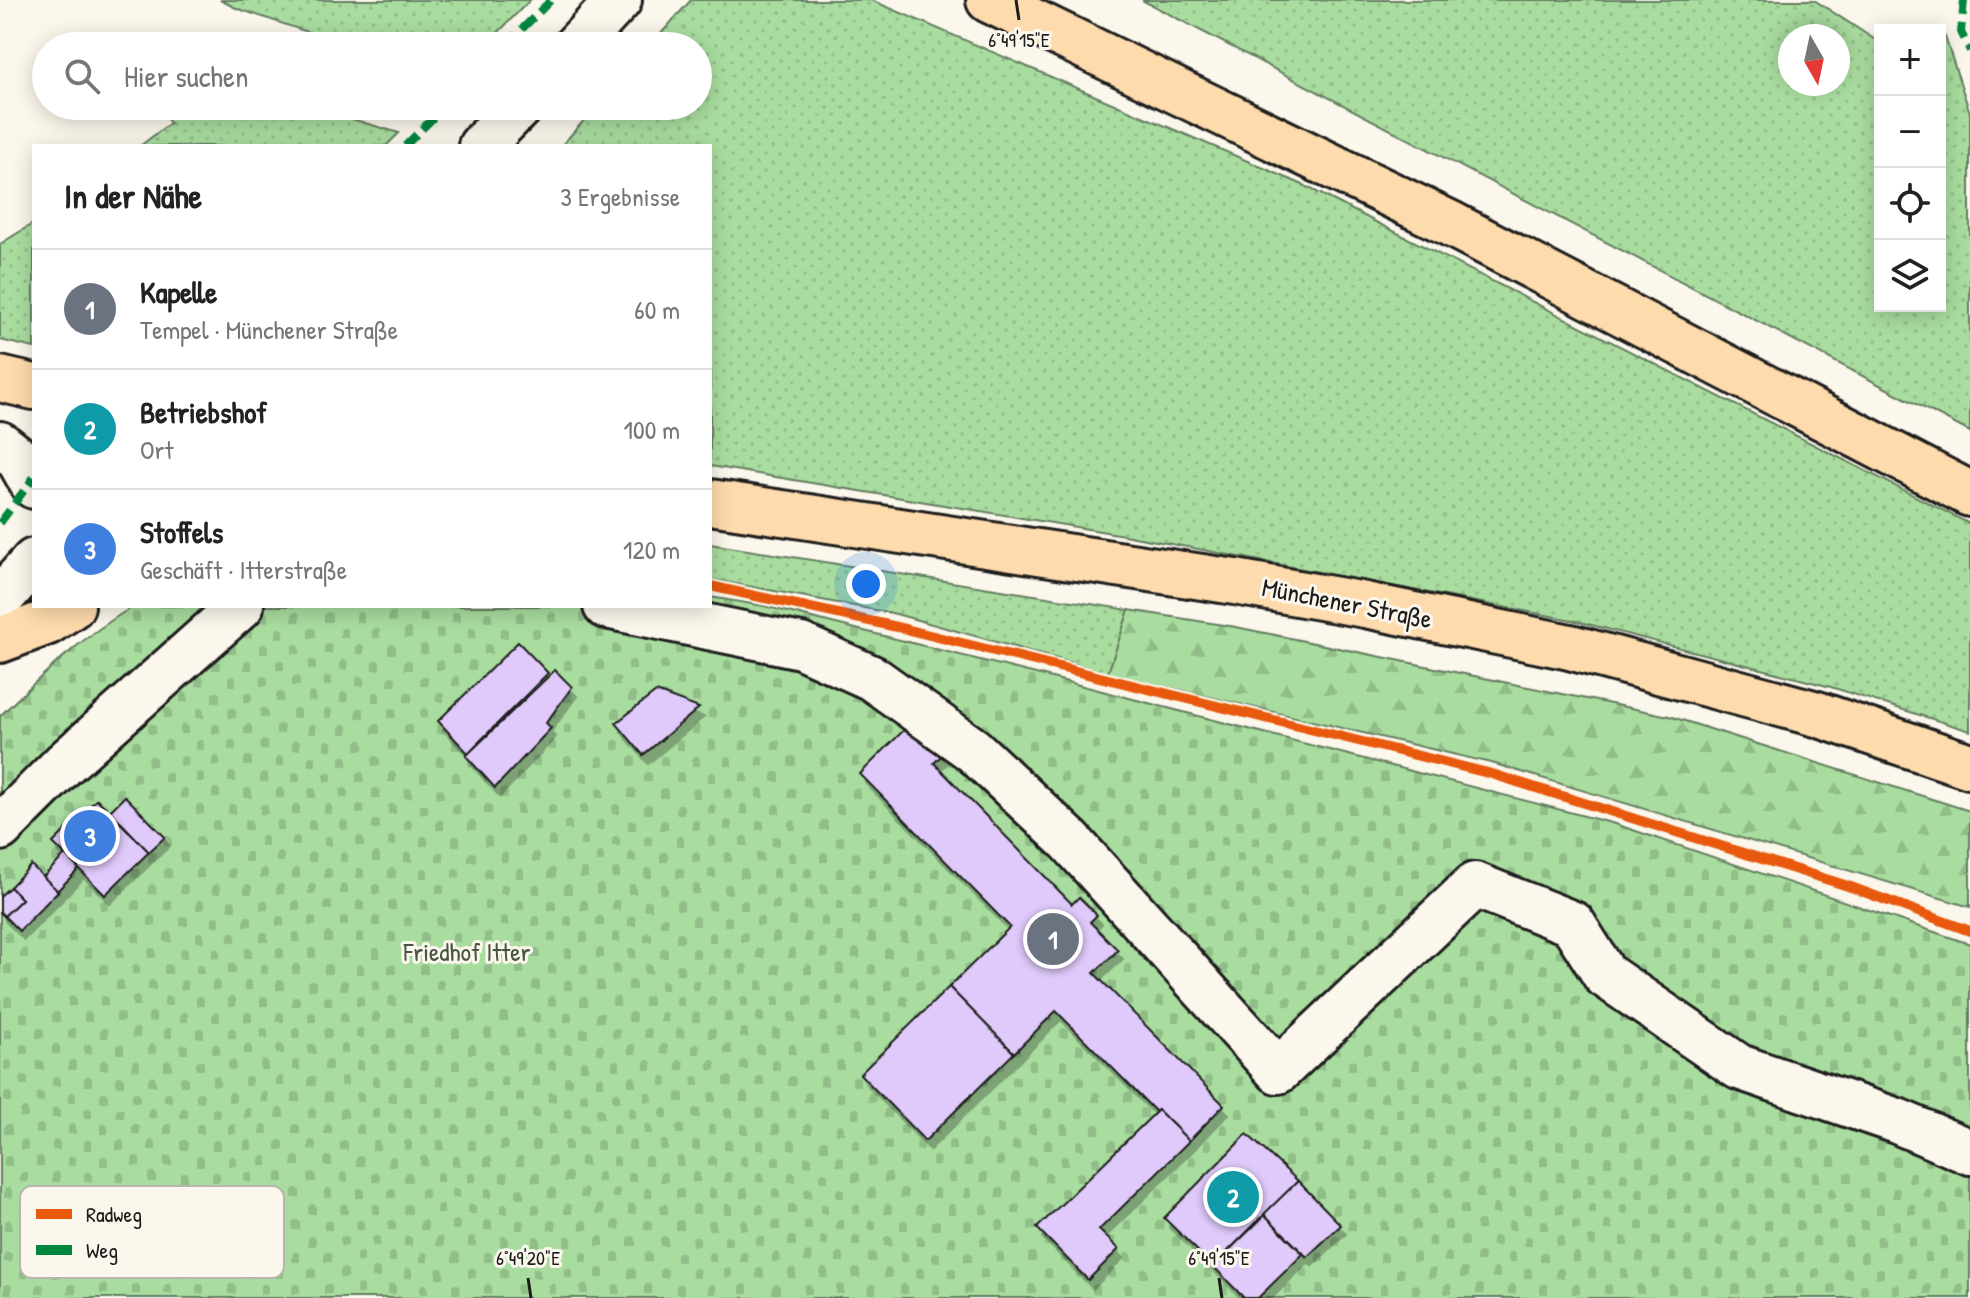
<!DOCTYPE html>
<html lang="de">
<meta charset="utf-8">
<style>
:root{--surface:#fff;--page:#f6f6f6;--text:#222;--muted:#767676;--line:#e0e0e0;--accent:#d1495b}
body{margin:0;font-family:"Patrick Hand",sans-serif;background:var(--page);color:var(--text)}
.controls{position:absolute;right:24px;top:24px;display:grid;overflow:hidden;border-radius:0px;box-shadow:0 4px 20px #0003}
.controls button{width:72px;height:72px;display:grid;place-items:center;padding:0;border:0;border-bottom:2px solid var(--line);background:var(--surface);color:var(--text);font:40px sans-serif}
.compass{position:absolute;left:1778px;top:24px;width:72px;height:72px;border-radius:50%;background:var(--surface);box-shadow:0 4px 20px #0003;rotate:171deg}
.you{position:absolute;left:866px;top:584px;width:28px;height:28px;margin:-20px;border:6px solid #fff;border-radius:50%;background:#1a73e8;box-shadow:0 0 0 12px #1a73e833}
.badge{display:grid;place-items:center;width:52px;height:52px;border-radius:50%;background:var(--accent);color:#fff;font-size:26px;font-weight:700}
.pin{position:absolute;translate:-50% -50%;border:4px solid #fff;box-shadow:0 2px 8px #0006}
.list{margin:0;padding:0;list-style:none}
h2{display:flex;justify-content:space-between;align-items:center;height:104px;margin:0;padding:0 32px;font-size:34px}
h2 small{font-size:26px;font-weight:400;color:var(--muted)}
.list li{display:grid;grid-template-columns:52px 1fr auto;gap:24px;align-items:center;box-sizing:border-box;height:120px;padding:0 32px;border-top:2px solid var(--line)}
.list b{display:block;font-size:30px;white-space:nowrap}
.list p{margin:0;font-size:26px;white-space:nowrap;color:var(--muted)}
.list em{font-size:26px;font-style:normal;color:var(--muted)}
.icon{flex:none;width:44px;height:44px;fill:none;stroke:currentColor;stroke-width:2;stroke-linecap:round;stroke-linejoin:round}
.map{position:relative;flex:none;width:1970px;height:1298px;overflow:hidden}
.search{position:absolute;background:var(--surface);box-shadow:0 4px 20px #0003;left:32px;top:32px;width:680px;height:88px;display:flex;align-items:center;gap:20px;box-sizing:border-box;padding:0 28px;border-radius:44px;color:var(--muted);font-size:30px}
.panel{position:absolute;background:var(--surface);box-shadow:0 4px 20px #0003;left:32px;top:144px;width:680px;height:464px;border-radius:0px}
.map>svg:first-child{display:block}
.grass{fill:url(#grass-dots);stroke:#627c5e;stroke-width:2;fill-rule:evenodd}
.forest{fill:url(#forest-firs);stroke:#627c5e;stroke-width:2}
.cemetery{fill:url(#cemetery-stones);stroke:#627c5e;stroke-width:2}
.building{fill:#e0cafb;stroke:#1c1c1c;stroke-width:2;filter:url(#shadow)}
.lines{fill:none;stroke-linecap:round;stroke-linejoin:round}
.minor-casing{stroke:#1c1c1c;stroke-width:50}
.major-casing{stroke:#1c1c1c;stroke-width:50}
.minor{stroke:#fbf7ec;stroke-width:44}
.major{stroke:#fedbac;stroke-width:44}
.quiet{stroke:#00873e;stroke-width:8;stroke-dasharray:16 8;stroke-linecap:butt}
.cycleway-casing{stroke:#fbf7ec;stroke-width:15}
.cycleway{stroke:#e8590c;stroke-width:10}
.ticks{fill:none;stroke:#1c1c1c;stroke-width:3}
.labels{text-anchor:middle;stroke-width:6;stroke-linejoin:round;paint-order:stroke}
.street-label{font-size:26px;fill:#1c1c1c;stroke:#fbf7ec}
.park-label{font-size:26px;fill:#465643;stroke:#fbf7ec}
.key{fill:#fbf7ec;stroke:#b8b5ae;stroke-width:2}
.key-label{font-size:22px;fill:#1c1c1c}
.ticks-label{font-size:20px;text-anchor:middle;fill:#1c1c1c;stroke:#fbf7ec;stroke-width:6;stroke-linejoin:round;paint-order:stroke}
</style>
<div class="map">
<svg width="1970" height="1298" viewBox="0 0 1970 1298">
<defs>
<pattern id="grass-dots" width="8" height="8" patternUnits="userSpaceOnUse" patternTransform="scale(2)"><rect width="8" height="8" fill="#a9dd9f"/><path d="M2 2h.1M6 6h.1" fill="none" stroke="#91bd88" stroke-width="1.8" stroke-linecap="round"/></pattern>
<pattern id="forest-firs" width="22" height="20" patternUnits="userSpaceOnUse" patternTransform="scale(2)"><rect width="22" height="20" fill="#a9dd9f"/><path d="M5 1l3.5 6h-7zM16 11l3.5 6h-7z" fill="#91bd88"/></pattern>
<pattern id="cemetery-stones" width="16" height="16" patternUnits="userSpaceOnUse" patternTransform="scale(2)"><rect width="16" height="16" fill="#a9dd9f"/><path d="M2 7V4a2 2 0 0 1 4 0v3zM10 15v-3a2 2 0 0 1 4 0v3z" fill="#91bd88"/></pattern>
<filter id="shadow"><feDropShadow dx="5" dy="9" stdDeviation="0" flood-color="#0004"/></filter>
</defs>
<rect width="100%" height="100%" fill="#fbf7ec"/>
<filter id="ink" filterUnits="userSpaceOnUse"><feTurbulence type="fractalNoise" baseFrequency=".0125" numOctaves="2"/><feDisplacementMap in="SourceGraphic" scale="16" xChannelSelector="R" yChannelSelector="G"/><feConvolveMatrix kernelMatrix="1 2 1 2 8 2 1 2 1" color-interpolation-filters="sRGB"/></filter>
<g filter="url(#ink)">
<g class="grass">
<path d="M220 0H530L485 46H349L236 8Z"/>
<path d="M691 0H871L1301 184 1970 524V731L1831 687 1572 620 1124 535 710 466V146H561L597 106H698V46H650Z"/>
<path d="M1142 0H1814L1880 43V306H1940V40L1945 37 1970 113V432ZM1790 36H1838V84H1790Z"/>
<path d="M157 106H184L221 117 224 106H308L399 133 386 146H140L170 123Z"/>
<path d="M34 223V348L0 340V244Z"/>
<path d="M710 544 1129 610 1108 673 896 614 710 579Z"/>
</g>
<path class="forest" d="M1129 610 1236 627 1669 716 1970 811V907L1495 764 1108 673Z"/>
<path class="cemetery" d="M710 597 764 606 1052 678 1615 824 1970 944V1298H0V716C42 675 83 636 134 606H710Z"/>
<g class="building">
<path d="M518 642 548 673 468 753 438 721Z"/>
<path d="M555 670 572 687 546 723 551 728 495 788 466 756Z"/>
<path d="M656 692 699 708 643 755 616 723Z"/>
<path d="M913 721 944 753 934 763 1072 904 1079 897 1097 915 1090 922 1118 950 1094 973 1224 1105 1189 1141 1158 1110 1156 1112 1056 1011 1014 1053 949 987 1010 927 860 774Z"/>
<path d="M125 796 165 837 149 852 110 811Z"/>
<path d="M97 799 149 852 105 895 53 843Z"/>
<path d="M65 855 79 869 57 891 43 877Z"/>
<path d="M31 865 58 891 19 931 4 916 22 899 10 887Z"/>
<path d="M10 887 22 899 4 916 0 912V896Z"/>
<path d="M949 987 1014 1053 925 1141 860 1074Z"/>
<path d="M1158 1110 1189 1141 1099 1230 1119 1249 1088 1280 1037 1228Z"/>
<path d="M1247 1134 1298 1181 1213 1266 1164 1218Z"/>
<path d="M1298 1181 1341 1225 1307 1257 1264 1214Z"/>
<path d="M1265 1215 1303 1254 1258 1298H1244L1213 1266Z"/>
</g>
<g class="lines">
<defs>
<g id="minor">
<path d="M576 46 619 0"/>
<path d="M481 146 520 106"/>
<path d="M0 444 18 458 34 486"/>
<path d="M0 599 34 561"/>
<path d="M606 606 801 646 872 678 973 750 1070 841 1278 1071 1475 885 1573 924 1605 975 1739 1067 1897 1121 1970 1152"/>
<path d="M0 828 64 764 241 606"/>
</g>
<g id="major">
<path d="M989 0 1449 223 1970 494"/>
<path d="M0 379 34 387"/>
<path d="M710 502 1235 582 1365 605 1570 647 1817 714 1970 766"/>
<path d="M0 640 48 622 72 606"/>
</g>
</defs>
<use href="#minor" class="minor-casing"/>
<use href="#major" class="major-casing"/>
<use href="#minor" class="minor"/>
<use href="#major" class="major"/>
<g class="quiet">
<path d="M1964 0 1961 32 1970 51"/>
<path d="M505 46 551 0"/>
<path d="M405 146 445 106"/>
<path d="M0 523 34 477"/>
</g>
<defs>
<path id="cycleway" d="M710 586 897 627 1492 774 1848 886 1970 931"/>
</defs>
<use href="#cycleway" class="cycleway-casing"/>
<use href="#cycleway" class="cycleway"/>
</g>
</g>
<path class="ticks" d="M1016 0 1019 20M528 1278 531 1298M1219 1278 1222 1298"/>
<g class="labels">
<g class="street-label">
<text transform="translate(1347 603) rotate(11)" y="9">Münchener Straße</text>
</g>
<g class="park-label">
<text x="467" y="961">Friedhof Itter</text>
</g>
</g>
<rect x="20" y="1186" width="264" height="92" rx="12" class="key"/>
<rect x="36" y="1209" width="36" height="10" fill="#e8590c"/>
<rect x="36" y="1245" width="36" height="10" fill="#00873e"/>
<g class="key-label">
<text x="86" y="1222">Radweg</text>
<text x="86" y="1258">Weg</text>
</g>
<g class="ticks-label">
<text x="1019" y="47">6°49'15"E</text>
<text x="528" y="1265">6°49'20"E</text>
<text x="1219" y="1265">6°49'15"E</text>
</g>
</svg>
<div class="controls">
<button>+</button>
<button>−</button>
<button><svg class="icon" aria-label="locate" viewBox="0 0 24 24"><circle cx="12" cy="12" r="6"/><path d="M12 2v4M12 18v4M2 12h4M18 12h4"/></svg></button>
<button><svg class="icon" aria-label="layers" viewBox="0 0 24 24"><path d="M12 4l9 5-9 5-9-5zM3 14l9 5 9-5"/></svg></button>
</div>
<svg class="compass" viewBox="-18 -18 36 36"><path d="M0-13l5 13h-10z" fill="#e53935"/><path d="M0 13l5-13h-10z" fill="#767676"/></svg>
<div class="you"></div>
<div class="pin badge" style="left:1053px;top:939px;background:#6b7280">1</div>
<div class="pin badge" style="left:1233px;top:1197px;background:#0f9aa8">2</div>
<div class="pin badge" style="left:90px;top:836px;background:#3f7fe0">3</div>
<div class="search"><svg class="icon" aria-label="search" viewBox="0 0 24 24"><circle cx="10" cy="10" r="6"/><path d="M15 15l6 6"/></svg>Hier suchen</div>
<section class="panel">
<h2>In der Nähe<small>3 Ergebnisse</small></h2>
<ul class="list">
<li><span class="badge" style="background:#6b7280">1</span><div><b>Kapelle</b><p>Tempel · Münchener Straße</p></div><em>60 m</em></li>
<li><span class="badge" style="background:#0f9aa8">2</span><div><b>Betriebshof</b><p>Ort</p></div><em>100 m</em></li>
<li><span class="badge" style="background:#3f7fe0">3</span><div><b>Stoffels</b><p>Geschäft · Itterstraße</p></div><em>120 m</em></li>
</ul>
</section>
</div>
